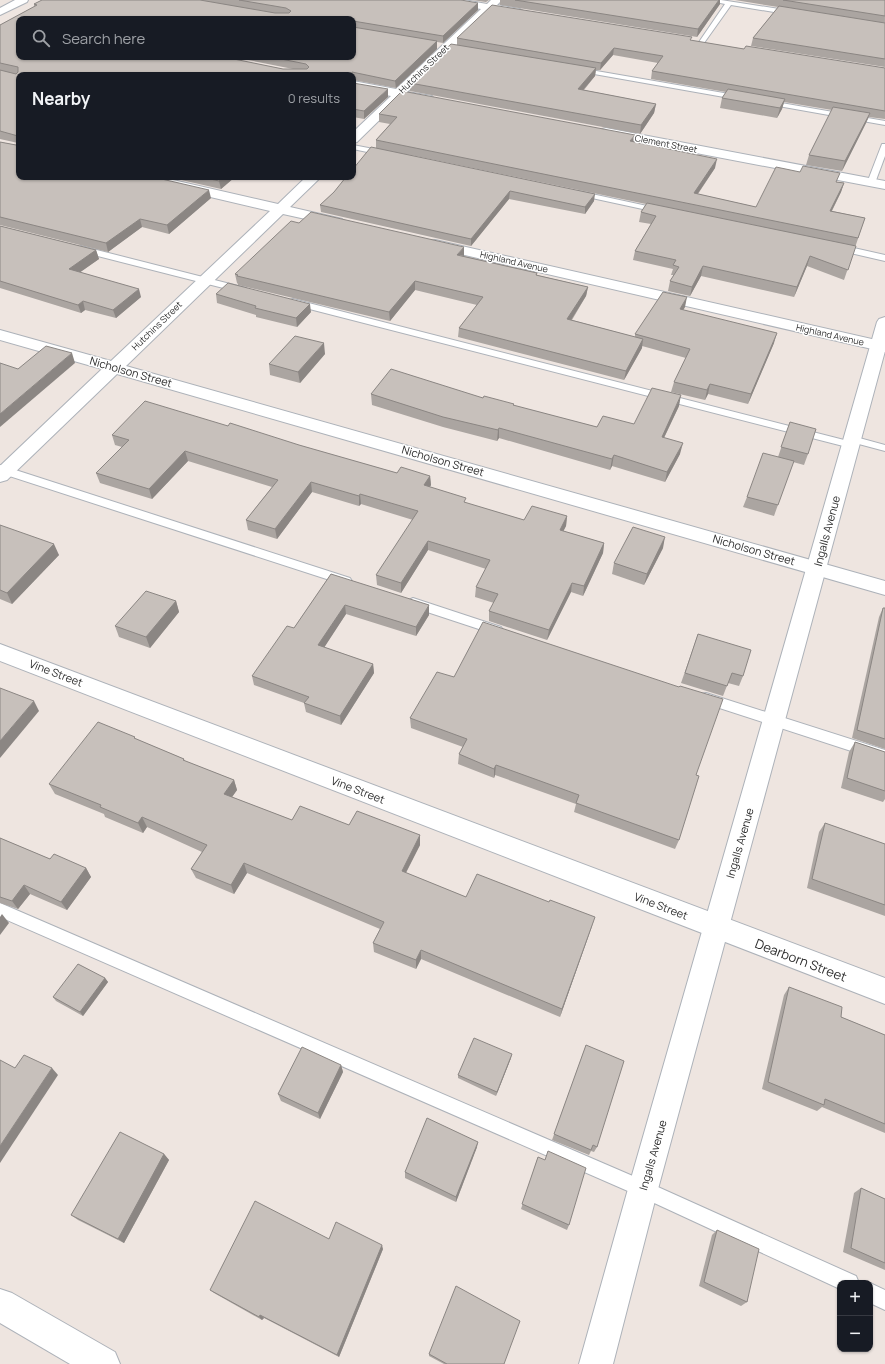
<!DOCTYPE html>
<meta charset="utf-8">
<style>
:root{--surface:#171b24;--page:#242831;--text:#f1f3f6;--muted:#9ea1a6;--line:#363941}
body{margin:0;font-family:Manrope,sans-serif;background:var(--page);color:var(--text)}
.controls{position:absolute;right:12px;bottom:12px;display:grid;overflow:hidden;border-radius:8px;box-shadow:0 1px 3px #0004}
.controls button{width:36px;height:36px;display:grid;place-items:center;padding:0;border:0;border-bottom:1px solid var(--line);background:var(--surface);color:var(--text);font:20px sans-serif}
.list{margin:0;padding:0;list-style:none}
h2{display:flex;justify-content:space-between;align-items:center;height:52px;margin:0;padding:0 16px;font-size:17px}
h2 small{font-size:13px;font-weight:400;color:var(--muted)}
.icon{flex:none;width:22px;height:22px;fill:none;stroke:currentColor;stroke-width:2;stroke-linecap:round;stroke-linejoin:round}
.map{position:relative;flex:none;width:885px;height:1364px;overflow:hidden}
.search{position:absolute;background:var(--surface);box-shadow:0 1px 3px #0004;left:16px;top:16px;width:340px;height:44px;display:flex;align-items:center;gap:10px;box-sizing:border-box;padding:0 14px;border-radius:8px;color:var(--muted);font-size:15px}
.panel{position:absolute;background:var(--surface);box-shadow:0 1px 3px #0004;left:16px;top:72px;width:340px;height:108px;border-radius:8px}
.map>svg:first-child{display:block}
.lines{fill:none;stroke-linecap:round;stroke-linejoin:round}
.service-casing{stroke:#adb2b9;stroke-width:2}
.minor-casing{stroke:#adb2b9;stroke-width:2}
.tertiary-casing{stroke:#adb2b9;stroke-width:2}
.service{fill:#fff;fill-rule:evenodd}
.minor{fill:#fff;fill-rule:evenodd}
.tertiary{fill:#fff;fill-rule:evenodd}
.wall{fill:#aba5a1;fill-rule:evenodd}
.shaded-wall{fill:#8b8683}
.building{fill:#c7c0bb;stroke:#8b8683}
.labels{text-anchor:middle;stroke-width:3;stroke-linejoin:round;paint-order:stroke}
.far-street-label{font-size:9px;fill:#2d2d2d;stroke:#fff}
.street-label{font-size:11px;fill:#2d2d2d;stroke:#fff}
.near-street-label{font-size:13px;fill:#2d2d2d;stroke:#fff}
</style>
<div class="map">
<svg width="885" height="1364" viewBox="0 0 885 1364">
<rect width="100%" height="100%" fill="#eee5e0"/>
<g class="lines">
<defs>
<g id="service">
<path d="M706 0H721L792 11 795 13 792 15 731 5 704 43 702 44 699 42 725 4Z"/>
<path d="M579 68 741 96 745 98 741 100 577 71V69Z"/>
<path d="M764 100 885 121V125L767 104 763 102Z"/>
<path d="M882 144H885V156L875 183 874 185H868L867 183Z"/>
<path d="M353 145 389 152 390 154 386 156 353 149Z"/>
<path d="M575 191H578L661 209 665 211 661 213 578 195H575Z"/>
<path d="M836 244 885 255V261L833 249 832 247 833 245Z"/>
<path d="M81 246 246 288 248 290 243 293 78 251 77 249Z"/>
<path d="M293 299 848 441 847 439 848 437 852 436 885 445V451L855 443 856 445 855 447 851 448 290 304 288 302 290 300Z"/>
<path d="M0 465 350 578 352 581 350 584 346 585 342 584 0 473Z"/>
<path d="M413 598 501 627 503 630 501 633 497 635 409 606 407 603 409 600Z"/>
<path d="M706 693 885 750V762L701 702 699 698 701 694Z"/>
<path d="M0 903 649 1183 856 1276 859 1283H840V1289L637 1195 0 917Z"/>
<path d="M870 1283 885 1290V1310L870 1303Z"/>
</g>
<g id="minor">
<path d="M15 0H28L27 2 0 15V8Z"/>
<path d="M439 0H464L487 4 491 0H502L497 5 520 9 525 12 520 15 492 11 407 92 432 96 434 99 432 102 428 103 402 98 357 142 353 143V132L391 96 353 89V81L396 89 481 9 444 3Z"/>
<path d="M606 128 885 181V189L602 135 600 132 602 129Z"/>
<path d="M136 177H160L278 204 306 177H321L290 207 342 219 344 222 342 225 337 226 283 214 126 366 885 581V595L117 374 7 480 0 482V466L102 369 0 340V330L111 361 270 211 138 180Z"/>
<path d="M435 240 885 342V352L430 247 428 244 430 241Z"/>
<path d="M0 644 885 978V1004L0 661Z"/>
<path d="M0 1289 12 1293 115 1352 120 1364H70L0 1323Z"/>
</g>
<path id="tertiary" d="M885 317V351L658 1189 613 1364H579L628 1189 877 322 879 319Z"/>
</defs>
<use href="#service" class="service-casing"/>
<use href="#minor" class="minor-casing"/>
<use href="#tertiary" class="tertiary-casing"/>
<use href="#service" class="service"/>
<use href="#minor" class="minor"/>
<use href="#tertiary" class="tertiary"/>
</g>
<g class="wall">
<path d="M42 0H461L478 10 443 43 437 42V49L396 88 353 80V75H19V177L211 198 169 234 142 227 108 252 0 225V142L16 145 18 144V143L0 139V25L34 7V4ZM19 19H353V57H233L293 69H283Z"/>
<path d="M472 0H489L486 2Z"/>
<path d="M500 0H720V4L697 37 500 5Z"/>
<path d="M735 0H885V67L751 46 753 38 778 7Z"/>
<path d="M457 38 692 41 744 49 885 68V119L869 117 842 171 806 165 809 155 832 110 784 102 782 109 777 118 720 108 722 98 726 92 651 79 652 71 658 63 613 55 600 70H596L595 76 584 90 656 104 654 113 640 134 410 91V83L457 45Z"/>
<path d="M353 83 388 97 364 119 353 117Z"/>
<path d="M379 114 634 142 715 168 698 194 756 207 837 182 844 183 841 192 832 211 865 218 844 280 807 266 794 297 701 276 690 296 668 291 670 281 674 275H671L673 269 633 260 635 251 651 224 639 222 641 212 646 204 406 154 594 201 585 214 509 199 471 246 321 212 320 205 334 192 376 148V140L390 124 379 122Z"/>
<path d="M168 177H235L221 189Z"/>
<path d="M0 226 96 250 99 259 80 272 141 297 116 318 85 310 81 313 0 288Z"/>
<path d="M464 256 537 273V275L588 287 586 296 572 320 635 337V334L685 307 683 310 774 343 748 404 708 394 705 400 671 392 674 382 686 358 642 346V348L624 380 458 337 459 328 477 305 415 290 390 321 238 285V284L237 283 235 274Z"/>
<path d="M216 294 311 312 297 327 256 317V315L217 303Z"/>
<path d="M325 354 300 383 270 375 269 364Z"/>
<path d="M371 394 483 398 597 427 634 424 679 406 664 438 680 454 665 482 612 466 610 470 499 438 497 441 443 427 372 405Z"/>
<path d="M790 422 808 454 804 465 793 462 774 516 743 507 747 497 778 457Z"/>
<path d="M228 426 397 473 430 476 431 485 430 487 466 503 524 520 567 516 566 526 563 531 604 543 603 553 583 596 571 592 547 640 489 621V611L494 603 475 597 476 587 486 569 428 550 401 593 377 585 376 575 413 520 361 504 359 506 312 492 277 539 248 530 246 520 272 487 188 461 152 499 100 483 96 473 122 447 115 445 112 435Z"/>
<path d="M0 525 59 555 12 604 0 599Z"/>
<path d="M663 548 644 585 612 574 614 563Z"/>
<path d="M331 574 429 615 416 636 346 614 324 647 373 664 374 673 341 725 306 712 304 703 254 685 252 676 294 628Z"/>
<path d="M176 601 179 612 150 648 119 637 115 626Z"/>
<path d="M883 608H885V749L852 738 879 617Z"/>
<path d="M698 634 743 676 739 686 728 683 723 696 681 683Z"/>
<path d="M410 718 696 775 679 840 675 849 574 812 576 804 495 775 494 778 458 764 459 754 463 747 411 728Z"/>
<path d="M136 739 184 759 185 761 234 780 237 790 232 797 292 820 349 825 420 835V845L406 873 466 897 592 926 560 1017 421 959 416 969 374 952 373 943 380 929 247 873 234 894 196 878 191 869 202 852 147 827 143 833 105 817 104 814 55 794 49 784Z"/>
<path d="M855 742 885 752V799L883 802 841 788 849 752Z"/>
<path d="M825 823 885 844V916L807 888 819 832Z"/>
<path d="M0 838 50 859 86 868 91 877 67 910 30 894 18 909 0 903Z"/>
<path d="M105 978 108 982 83 1016 56 1001 53 997Z"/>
<path d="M789 987 841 1017 885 1035V1133L822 1107 817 1111 762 1089 784 995Z"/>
<path d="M586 1045 597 1147 594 1152 591 1151 589 1155 552 1140Z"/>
<path d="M511 1058 496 1096 458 1078V1075Z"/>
<path d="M341 1065 343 1072 320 1119 281 1101 278 1094Z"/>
<path d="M477 1147 456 1202 405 1178V1172Z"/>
<path d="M164 1154 169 1160 124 1243 78 1220 71 1215Z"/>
<path d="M538 1157 569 1225 567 1230 521 1209Z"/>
<path d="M861 1188 885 1199V1270L843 1252 854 1193Z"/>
<path d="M717 1230 747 1302 741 1306 699 1286 712 1235Z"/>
<path d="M329 1239 383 1249 339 1357 264 1318 262 1320 214 1293 210 1290Z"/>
<path d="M429 1354 504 1364H444L429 1356Z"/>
</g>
<g class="shaded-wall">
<path d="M719 0H720V4L697 37 698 29Z"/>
<path d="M478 3V10L443 43V36Z"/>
<path d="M437 41V49L396 88 395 81Z"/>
<path d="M614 48 613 55 600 70 601 63Z"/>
<path d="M596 68 595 76 577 97 578 89Z"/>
<path d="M388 89V97L364 119V111Z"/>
<path d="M785 99 782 109 777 118 780 108Z"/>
<path d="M656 104 654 113 640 134 641 125Z"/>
<path d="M870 113 866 123 842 171 845 161Z"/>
<path d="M635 135 633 143 630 141Z"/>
<path d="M717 159 715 168 692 202 694 193Z"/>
<path d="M224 177H235L221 189 219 181Z"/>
<path d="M844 183 841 192 827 220 830 211Z"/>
<path d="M209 190 211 198 169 234 167 225Z"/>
<path d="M510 191 509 199 471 246V239Z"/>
<path d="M595 194 594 201 585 214V207Z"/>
<path d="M140 219 142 227 108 252 106 243Z"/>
<path d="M464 247V256L457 255Z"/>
<path d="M96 250 99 259 72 278 69 269Z"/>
<path d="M810 256 807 266 794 297 797 287Z"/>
<path d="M703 266 701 276 690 296 692 287Z"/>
<path d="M415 281V290L390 321 389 312Z"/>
<path d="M588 287 586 296 566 328 567 319Z"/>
<path d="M139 289 141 297 116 318 113 310Z"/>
<path d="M687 297 685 307 678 319 680 309Z"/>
<path d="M83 301 85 310 81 313 78 305Z"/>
<path d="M310 304 311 312 297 327 296 318Z"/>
<path d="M777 333 774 343 748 404 751 394Z"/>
<path d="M643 339 642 348 624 380 626 371Z"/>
<path d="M324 343 325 354 300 383 298 372Z"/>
<path d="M72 353 75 363 0 427V414Z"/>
<path d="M710 384 708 394 705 400 707 390Z"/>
<path d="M681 395 679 406 659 448 662 437Z"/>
<path d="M499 428V438L497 441 498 430Z"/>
<path d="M683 443 680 454 665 482 667 472Z"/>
<path d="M185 451 188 461 152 499 149 489Z"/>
<path d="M614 455 612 466 610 470 612 459Z"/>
<path d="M430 476 431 485 424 495V485Z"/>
<path d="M311 482 312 492 277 539 275 529Z"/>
<path d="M360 494 361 504 359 506V496Z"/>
<path d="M567 516 566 526 559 540 560 530Z"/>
<path d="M665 537 663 548 644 585 647 574Z"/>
<path d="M428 541V550L401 593V583Z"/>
<path d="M604 543 603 553 583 596 584 586Z"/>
<path d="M54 544 59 555 12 604 7 593Z"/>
<path d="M572 583 571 592 547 640 549 630Z"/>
<path d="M176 601 179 612 150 648 146 637Z"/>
<path d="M345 605 346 614 320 654 318 645Z"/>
<path d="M429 605V615L416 636V627Z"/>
<path d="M373 664 374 673 341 725 340 716Z"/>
<path d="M34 701 39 711 0 758V741Z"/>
<path d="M496 765 495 775 494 778V769Z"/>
<path d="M234 780 237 790 227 804 224 794Z"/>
<path d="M142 817 147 827 143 833 138 823Z"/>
<path d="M420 835V845L402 880V871Z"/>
<path d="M244 863 247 873 234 894 231 885Z"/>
<path d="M86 868 91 877 67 910 61 902Z"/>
<path d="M24 885 30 894 18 909 12 901Z"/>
<path d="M2 914 9 923 0 935V917Z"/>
<path d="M595 917 592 926 560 1017 562 1009Z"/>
<path d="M421 950V959L416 969V960Z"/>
<path d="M105 978 108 982 83 1016 80 1012Z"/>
<path d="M512 1054 511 1058 496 1096 497 1092Z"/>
<path d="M341 1065 343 1072 320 1119 318 1113Z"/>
<path d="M52 1068 58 1075 0 1163V1146Z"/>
<path d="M478 1142 477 1147 456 1202V1197Z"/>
<path d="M164 1154 169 1160 124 1243 118 1239Z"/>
<path d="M382 1245 383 1249 339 1357 337 1355Z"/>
<path d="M260 1315 264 1318 262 1320 259 1317Z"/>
</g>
<g class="building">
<path d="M42 0H200L275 13H289L291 11 286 8 239 0H461L478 3 443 36 353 21V19H19V57H224L283 69H307L309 67 306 64 271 57H353V27L437 41 395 81 352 72V75H19V177H153L209 190 167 225 140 219 106 243 0 217V142L16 145 18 144V136L0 131V70L16 74 18 72V67L0 63V25L37 5 34 4Z"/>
<path d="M515 0H719L698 29Z"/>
<path d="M783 0H885V16Z"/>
<path d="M492 5 692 37 690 40 744 49 746 46 885 68V111L652 71 663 56 614 48 601 63 457 38Z"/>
<path d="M779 6 885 23V59L753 38Z"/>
<path d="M451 44 596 68 578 89 656 104 641 125 410 83Z"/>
<path d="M353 83 388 89 364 111 353 109Z"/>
<path d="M728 89 785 99 780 108 722 98Z"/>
<path d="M402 91 635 135 630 141 717 159 694 193 756 207 776 167 800 172 803 166 840 173 836 182 844 183 830 211 865 218 858 238 376 140 397 117 379 114Z"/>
<path d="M833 107 870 113 845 161 809 155Z"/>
<path d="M371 147 595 194 585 207 510 191 471 239 320 205 334 192 346 177H353V169Z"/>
<path d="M202 177H224L219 181Z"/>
<path d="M647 203 856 246 848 270 810 256 797 287 703 266 692 287 670 281 679 267 673 265 676 260 635 251 656 216 641 212Z"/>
<path d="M311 212 464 247 457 255 537 273 536 275 540 276 588 287 567 319 643 339 626 371 459 328 483 297 415 281 389 312 237 276 238 275 235 274 291 221 299 223Z"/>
<path d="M0 226 96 250 69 269 139 289 113 310 83 301 78 305 0 281Z"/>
<path d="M228 283 310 304 296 318 255 308 256 306 216 294Z"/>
<path d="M663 292 687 297 680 309 777 333 751 394 710 384 707 390 674 382 690 349 635 334Z"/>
<path d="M295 336 324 343 298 372 269 364Z"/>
<path d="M46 346 72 353 0 414V363L18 369Z"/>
<path d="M391 369 483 398 484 396 514 404 513 405 597 427 603 416 634 424 652 388 681 395 662 437 683 443 667 472 614 455 612 459 499 428 498 430 443 417 371 394Z"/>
<path d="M145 401 228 426 230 423 299 445 397 473 401 467 430 476 424 485 466 498 464 502 524 520 532 506 567 516 560 530 604 543 584 586 572 583 549 630 489 611 498 594 476 587 490 560 428 541 401 583 376 575 418 511 360 494 359 496 311 482 275 529 246 520 278 480 185 451 149 489 96 473 129 440 112 435Z"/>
<path d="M790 422 816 429 808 454 781 447Z"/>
<path d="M763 453 794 461 778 505 747 497Z"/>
<path d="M0 525 54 544 7 593 0 590Z"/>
<path d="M633 527 665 537 647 574 614 563Z"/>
<path d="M331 574 429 605 416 627 345 605 318 645 373 664 340 716 304 703 309 697 252 676 287 626 294 628Z"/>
<path d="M146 591 176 601 146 637 115 626Z"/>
<path d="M883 608H885V739L857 730Z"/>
<path d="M483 622 679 687 680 686 723 699 696 775 699 776 679 840 576 803 579 795 496 765 494 769 459 754 467 739 410 718 437 672 454 677Z"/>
<path d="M698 634 751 650 743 676 732 673 727 686 685 673Z"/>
<path d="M0 688 34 701 0 741Z"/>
<path d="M98 722 135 737 134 738 184 759 183 760 234 780 224 794 292 820 300 806 349 825 357 811 420 835 402 871 466 897 477 874 549 902 550 900 595 917 562 1009 421 950 416 960 373 943 384 922 244 863 231 885 191 869 207 845 142 817 138 823 100 807 101 805 49 784Z"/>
<path d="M855 742 885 752V791L847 778Z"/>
<path d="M825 823 885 844V905L812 879Z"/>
<path d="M0 838 50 859 54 854 86 868 61 902 24 885 12 901 0 897Z"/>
<path d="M78 964 105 978 80 1012 53 997Z"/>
<path d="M789 987 842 1007 841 1017 885 1035V1124L825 1099 824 1105 768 1082Z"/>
<path d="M474 1038 512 1054 497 1092 458 1075Z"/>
<path d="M586 1045 624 1061 597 1147 593 1145 591 1150 554 1134Z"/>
<path d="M302 1047 341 1065 318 1113 278 1094Z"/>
<path d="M24 1055 52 1068 0 1146V1060L15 1068Z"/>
<path d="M427 1118 478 1142 456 1197 405 1172Z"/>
<path d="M120 1132 164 1154 118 1239 71 1215Z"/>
<path d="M548 1151 586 1168 569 1225 522 1204 538 1157 545 1160Z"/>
<path d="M861 1188 885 1199V1263L851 1248Z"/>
<path d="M255 1201 329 1239 336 1222 382 1245 337 1355 260 1315 259 1317 210 1290Z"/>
<path d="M717 1230 759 1249 747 1302 704 1282Z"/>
<path d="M456 1286 520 1321 504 1364H447L429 1354Z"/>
</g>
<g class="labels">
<g class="far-street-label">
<text transform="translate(424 69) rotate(-44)" y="3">Hutchins Street</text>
<text transform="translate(666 144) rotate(11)" y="3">Clement Street</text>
<text transform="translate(514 262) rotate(13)" y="3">Highland Avenue</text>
<text transform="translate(157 326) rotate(-44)" y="3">Hutchins Street</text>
<text transform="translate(830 335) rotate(13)" y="3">Highland Avenue</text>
</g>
<g class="street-label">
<text transform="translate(131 372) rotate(16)" y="4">Nicholson Street</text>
<text transform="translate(443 461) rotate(16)" y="4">Nicholson Street</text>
<text transform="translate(827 531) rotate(-75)" y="4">Ingalls Avenue</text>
<text transform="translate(754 550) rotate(16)" y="4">Nicholson Street</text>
<text transform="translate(56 673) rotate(21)" y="4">Vine Street</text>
<text transform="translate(358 790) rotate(21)" y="4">Vine Street</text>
<text transform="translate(740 843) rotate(-74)" y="4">Ingalls Avenue</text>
<text transform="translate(661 906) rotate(21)" y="4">Vine Street</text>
<text transform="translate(653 1155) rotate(-74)" y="4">Ingalls Avenue</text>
</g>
<g class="near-street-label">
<text transform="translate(801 960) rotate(21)" y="5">Dearborn Street</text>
</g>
</g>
</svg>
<div class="controls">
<button>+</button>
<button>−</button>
</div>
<div class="search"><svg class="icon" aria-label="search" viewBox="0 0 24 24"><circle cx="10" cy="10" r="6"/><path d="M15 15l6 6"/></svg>Search here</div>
<section class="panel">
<h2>Nearby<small>0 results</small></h2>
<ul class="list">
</ul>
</section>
</div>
